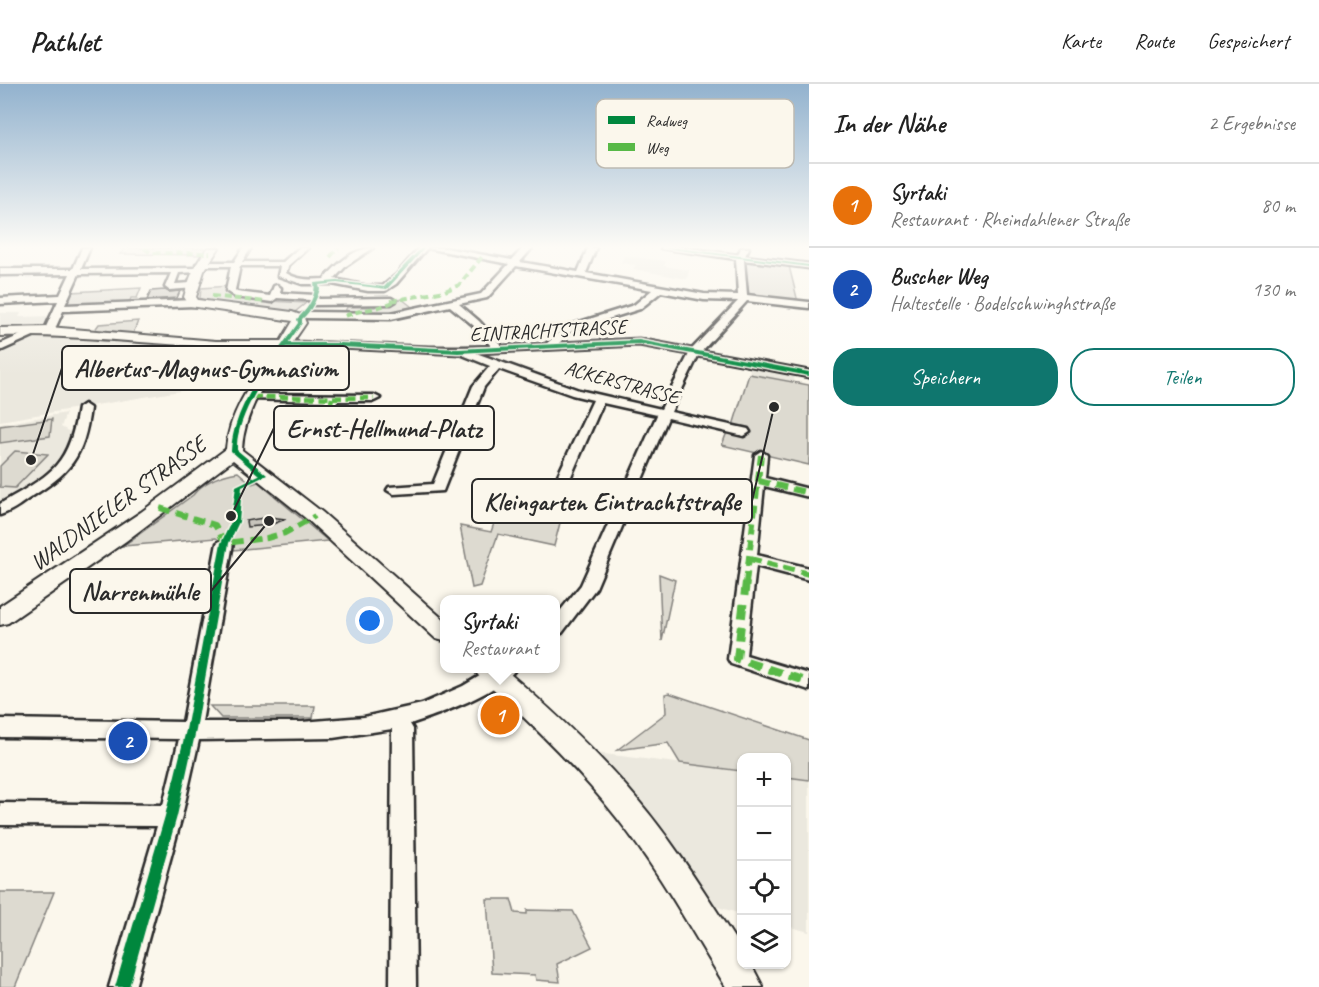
<!DOCTYPE html>
<html lang="de">
<meta charset="utf-8">
<style>
:root{--surface:#fff;--page:#f6f6f6;--text:#222;--muted:#767676;--line:#e0e0e0;--accent:#0f766e}
body{margin:0;font-family:Caveat,sans-serif;background:var(--page);color:var(--text)}
.controls{position:absolute;right:18px;bottom:18px;display:grid;overflow:hidden;border-radius:12px;box-shadow:0 2px 4px #0004}
.controls button{width:54px;height:54px;display:grid;place-items:center;padding:0;border:0;border-bottom:2px solid var(--line);background:var(--surface);color:var(--text);font:30px sans-serif}
.you{position:absolute;left:370px;top:537px;width:21px;height:21px;margin:-15px;border:4px solid #fff;border-radius:50%;background:#1a73e8;box-shadow:0 0 0 9px #1a73e833}
.badge{display:grid;place-items:center;width:39px;height:39px;border-radius:50%;background:var(--accent);color:#fff;font-size:20px;font-weight:700}
.pin{position:absolute;translate:-50% -50%;border:3px solid #fff;box-shadow:0 2px 6px #0006}
.popup{position:absolute;left:440px;top:511px;width:120px;height:78px;box-sizing:border-box;display:grid;place-content:center;border-radius:12px;background:var(--surface);filter:drop-shadow(0 2px 4px #0005);font-size:20px;white-space:nowrap;color:var(--muted)}
.popup b{font-size:22px;color:var(--text)}
.popup::after{content:'';position:absolute;left:50%;top:100%;margin-left:-12px;border:12px solid transparent;border-top-color:var(--surface)}
.list{margin:0;padding:0;list-style:none}
h2{display:flex;justify-content:space-between;align-items:center;height:78px;margin:0;padding:0 24px;font-size:26px}
h2 small{font-size:20px;font-weight:400;color:var(--muted)}
.list li{display:grid;grid-template-columns:39px 1fr auto;gap:18px;align-items:center;box-sizing:border-box;height:84px;padding:0 24px;border-top:2px solid var(--line)}
.list b{display:block;font-size:22px;white-space:nowrap}
.list p{margin:0;font-size:20px;white-space:nowrap;color:var(--muted)}
.list em{font-size:20px;font-style:normal;color:var(--muted)}
.actions{display:flex;gap:12px;padding:18px 24px}
.actions a{flex:1;padding:14px 0;border:2px solid var(--accent);border-radius:24px;text-align:center;font-size:21px;color:var(--accent)}
.actions .main{background:var(--accent);color:#fff}
.icon{flex:none;width:33px;height:33px;fill:none;stroke:currentColor;stroke-width:2;stroke-linecap:round;stroke-linejoin:round}
.map{position:relative;flex:none;width:809px;height:903px;overflow:hidden}
header{display:flex;align-items:center;gap:36px;box-sizing:border-box;height:84px;padding:0 30px;background:var(--surface);border-bottom:2px solid var(--line)}
header strong{font-size:28px}
nav{display:flex;gap:33px;margin-inline-start:auto;font-size:21px}
main{display:flex}
aside{flex:1;background:var(--surface)}
.map>svg:first-child{display:block}
.built{fill:#ebe8de}
.green{fill:#dddad0;stroke:#84827e;stroke-width:1.5}
.building{fill:#c7c4bc;stroke:#2b2b2b;stroke-width:1.5}
.lines{fill:none;stroke-linecap:round;stroke-linejoin:round}
.minor-casing{stroke:#2b2b2b;stroke-width:5}
.major-casing{stroke:#2b2b2b;stroke-width:4}
.minor{fill:#fbf7ec;fill-rule:evenodd}
.major{fill:#fbf7ec;fill-rule:evenodd}
.quiet-far3{stroke:#58b947;stroke-width:4;stroke-dasharray:7 4;stroke-linecap:butt}
.quiet-far2{stroke:#58b947;stroke-width:4.5;stroke-dasharray:9 4.5;stroke-linecap:butt}
.quiet-far1{stroke:#58b947;stroke-width:6;stroke-dasharray:11 6;stroke-linecap:butt}
.quiet{stroke:#58b947;stroke-width:8;stroke-dasharray:14 8;stroke-linecap:butt}
.cycleway-casing{stroke:#fbf7ec;stroke-width:3}
.cycleway{fill:#00873e;fill-rule:evenodd}
.labels{text-anchor:middle;stroke-width:6;stroke-linejoin:round;paint-order:stroke}
.far-street-label{font-size:20px;fill:#2b2b2b;stroke:#fbf7ec}
.street-label{font-size:24px;fill:#2b2b2b;stroke:#fbf7ec}
.key{fill:#fbf7ec;stroke:#bdbab2;stroke-width:1.5}
.key-label{font-size:16px;fill:#2b2b2b}
.leader{fill:none;stroke:#2b2b2b;stroke-width:2}
.callout-dot{fill:#2b2b2b;stroke:#fbf7ec;stroke-width:2}
.callout{fill:#fbf7ec;stroke:#2b2b2b;stroke-width:2}
.callout-label{font-size:26px;text-anchor:middle;font-weight:bold;fill:#2b2b2b}
</style>
<header>
<strong>Pathlet</strong>
<nav><a>Karte</a><a>Route</a><a>Gespeichert</a></nav>
</header>
<main>
<div class="map">
<svg width="809" height="903" viewBox="0 0 809 903">
<rect width="100%" height="100%" fill="#fbf7ec"/>
<filter id="ink" filterUnits="userSpaceOnUse"><feTurbulence type="fractalNoise" baseFrequency=".0167" numOctaves="2"/><feDisplacementMap in="SourceGraphic" scale="12" xChannelSelector="R" yChannelSelector="G"/><feConvolveMatrix kernelMatrix="1 2 1 2 8 2 1 2 1" color-interpolation-filters="sRGB"/></filter>
<g filter="url(#ink)">
<g class="built">
<path d="M624 172 666 177 664 182 689 186 687 195 633 185 636 181 621 179Z"/>
<path d="M0 229H21L19 233 51 232 46 243 0 246Z"/>
<path d="M43 249 274 268 251 303 216 301 0 337V266Z"/>
<path d="M751 282 795 290 794 298 749 290Z"/>
<path d="M66 329 61 343 75 351 57 380 38 398 0 420V340Z"/>
<path d="M596 669 741 687V830L711 821 625 702Z"/>
<path d="M786 693 809 696V848L787 842Z"/>
</g>
<g class="green">
<path d="M126 164H208L202 171 120 170Z"/>
<path d="M745 176 789 182 798 218 749 212Z"/>
<path d="M229 202 228 208 231 210 271 215 270 217 306 219 295 228 206 218 200 214 201 204Z"/>
<path d="M141 204 137 214H131L129 219 65 222 71 208Z"/>
<path d="M402 215 416 226 344 230 347 223H375L376 219Z"/>
<path d="M138 237 133 250 94 247 99 240Z"/>
<path d="M749 290 809 301V381L722 361 727 348H731Z"/>
<path d="M52 335 50 352 0 359V342Z"/>
<path d="M15 367 48 370 15 404 0 403V382Z"/>
<path d="M238 388 252 400 258 398 328 457 233 466 216 454 123 462 193 411C203 398 221 391 238 388Z"/>
<path d="M500 422 561 435 554 462 498 450 480 502 472 504 460 442 491 448Z"/>
<path d="M659 490 675 496 662 557Z"/>
<path d="M669 609 809 656V696L787 693 786 674H742L741 687 680 679 668 659 617 666 666 629 665 610Z"/>
<path d="M210 622H315L313 634H221Z"/>
<path d="M0 808H54L15 903H0Z"/>
<path d="M487 815H511L515 829 527 830V826L573 827 592 863 557 880 560 898 536 896 535 891 492 889Z"/>
</g>
<g class="building">
<path d="M165 206 169 208 180 207 177 214 147 216 151 207Z"/>
<path d="M269 433 286 435 270 441 247 443 246 437Z"/>
</g>
<g class="lines">
<defs>
<g id="minor">
<path d="M82 164H90L81 185 198 184 202 186 198 188 179 189 175 200 192 199 196 202 195 204 169 206 165 203 171 189 79 190 65 221 194 216 199 219 194 222 63 227 54 247 49 250 44 247 58 217 0 220V214L60 211 70 190 0 191V185H73Z"/>
<path d="M243 164H251L242 178H283L299 164H308L289 181 286 189C298 196 310 196 324 195 337 181 353 164 373 164L346 182 334 195 368 202H383L396 191 419 164H427L396 200 385 207H368L332 200H302L278 192 280 182H240L235 206 237 208 270 212 274 202 277 201 281 204 280 209 315 211 319 215 391 214 396 217 391 220 313 221 310 220V216L277 214 272 218 235 213 226 207 231 182H200L196 180 200 178H234Z"/>
<path d="M427 164H446L512 176 523 164H532L520 178 578 188 588 164H596L586 189 704 210 738 211 736 175 661 164H687L738 171 741 164H749L745 172 809 180V184L744 176 747 211 809 218V224L747 217 702 267 809 287V293L698 272 671 328 748 345 750 348 744 352 668 334 596 504 562 549 556 550V532L581 501 657 331 603 319 565 406 558 410 553 409 551 406 593 316 572 311 499 285 484 303 443 407 394 410 387 406 389 403 433 400 473 302 490 282 460 270 341 264H285L280 261 285 258C354 258 423 266 491 262L473 241 450 222 391 235 306 234 301 231 306 228 391 229 481 210 509 180ZM516 182 652 206 634 221 567 242 546 260 502 262 479 237 459 220 487 214ZM661 208 704 216 738 217 692 265 639 255 559 259 573 246 640 225ZM639 261 689 270 661 325 579 306 476 269Z"/>
<path d="M37 244 42 247 40 249 0 267V260Z"/>
<path d="M252 310 374 311 380 314 374 317H337L331 345 325 349 319 345 325 317 248 315V311Z"/>
<path d="M84 320 90 324C84 374 70 389 28 415 20 421 10 428 0 431V420C49 391 69 384 78 324Z"/>
<path d="M761 367 767 371 765 394 809 405V413L764 402 757 471 809 484V496L756 482 746 571 809 590V606L731 580 728 575 755 371Z"/>
<path d="M225 454 233 459 202 638H302L364 633 422 620 463 602 493 584H516C504 607 435 632 410 640L413 645 416 903H390L392 645 333 654 199 656 182 732 135 903H109L157 742 0 741V719L163 721 179 655 0 653V635L183 638 217 459Z"/>
</g>
<g id="major">
<path d="M208 164H219L204 187 196 213 198 216 292 228 303 232 306 239C281 277 244 318 242 366L322 428 444 536V557L436 555 308 436 233 376 126 457 8 539 0 541V522L141 428 226 365C229 327 254 295 275 265 183 265 92 250 0 252V244L49 243 216 257H281L293 237 190 222 184 213C189 195 195 179 208 164Z"/>
<path d="M474 584H503C551 625 597 667 637 715 677 762 708 814 742 866V880H751L763 903H726C691 846 659 787 617 734 576 682 527 635 478 591Z"/>
</g>
</defs>
<use href="#minor" class="minor-casing"/>
<use href="#major" class="major-casing"/>
<use href="#minor" class="minor"/>
<use href="#major" class="major"/>
<g class="quiet-far3">
<path d="M144 164 152 169H210"/>
<path d="M330 173 338 164"/>
<path d="M212 212 266 218"/>
<path d="M391 217 445 207 459 201 482 173"/>
<path d="M345 232C361 225 376 226 393 218"/>
</g>
<g class="quiet-far2">
<path d="M252 313 374 314"/>
<path d="M325 345 332 314"/>
</g>
<g class="quiet-far1">
<path d="M759 397 809 409"/>
<path d="M160 424 215 441 225 459 267 454 285 449 315 432"/>
<path d="M750 475 809 490"/>
<path d="M746 499 761 371"/>
</g>
<path class="quiet" d="M746 498 737 575 809 598"/>
<defs>
<g id="cycleway">
<path d="M421 164H425L387 205 337 199 319 201 320 205C316 217 311 227 302 235V239L288 259H341L458 265 639 256 809 288V292L639 260 458 269 341 263H286C268 288 244 321 238 352 237 356 237 362 237 366L267 391 242 403 239 438 229 459 196 646 177 732 129 903H115L165 732 186 646 221 459 231 438 236 402 259 391 231 367C234 318 271 278 298 239L297 235C307 226 317 212 314 199L337 197 384 203Z"/>
<path d="M663 164H677L809 181V183Z"/>
</g>
</defs>
<use href="#cycleway" class="cycleway-casing"/>
<use href="#cycleway" class="cycleway"/>
</g>
</g>
<linearGradient id="sky" x2="0" y2="1"><stop stop-color="#92b2ce"/><stop offset="0.56" stop-color="#fdfbf6"/><stop offset="1" stop-color="#fdfbf6" stop-opacity="0"/></linearGradient>
<rect width="809" height="291" fill="url(#sky)"/>
<g class="labels">
<g class="far-street-label">
<text transform="translate(548 246) rotate(-3)" y="7">EINTRACHTSTRASSE</text>
<text transform="translate(622 298) rotate(15)" y="7">ACKERSTRASSE</text>
</g>
<g class="street-label">
<text transform="translate(118 419) rotate(-36)" y="8">WALDNIELER STRASSE</text>
</g>
</g>
<rect x="596" y="15" width="198" height="69" rx="9" class="key"/>
<rect x="608" y="32" width="27" height="8" fill="#00873e"/>
<rect x="608" y="59" width="27" height="8" fill="#58b947"/>
<g class="key-label">
<text x="646" y="42">Radweg</text>
<text x="646" y="69">Weg</text>
</g>
<path class="leader" d="M31 376L62 284M231 432L274 344M774 323L752 417M269 437L211 507"/>
<g class="callout-dot">
<circle cx="31" cy="376" r="6"/>
<circle cx="231" cy="432" r="6"/>
<circle cx="774" cy="323" r="6"/>
<circle cx="269" cy="437" r="6"/>
</g>
<g class="callout">
<rect x="62" y="262" width="287" height="44" rx="6"/>
<rect x="274" y="322" width="220" height="44" rx="6"/>
<rect x="472" y="395" width="280" height="44" rx="6"/>
<rect x="70" y="485" width="141" height="44" rx="6"/>
</g>
<g class="callout-label">
<text x="206" y="293">Albertus-Magnus-Gymnasium</text>
<text x="384" y="353">Ernst-Hellmund-Platz</text>
<text x="612" y="426">Kleingarten Eintrachtstraße</text>
<text x="140" y="516">Narrenmühle</text>
</g>
</svg>
<div class="controls">
<button>+</button>
<button>−</button>
<button><svg class="icon" aria-label="locate" viewBox="0 0 24 24"><circle cx="12" cy="12" r="6"/><path d="M12 2v4M12 18v4M2 12h4M18 12h4"/></svg></button>
<button><svg class="icon" aria-label="layers" viewBox="0 0 24 24"><path d="M12 4l9 5-9 5-9-5zM3 14l9 5 9-5"/></svg></button>
</div>
<div class="you"></div>
<div class="pin badge" style="left:500px;top:631px;background:#e8710a">1</div>
<div class="popup"><b>Syrtaki</b>Restaurant</div>
<div class="pin badge" style="left:128px;top:657px;background:#1a4fb4">2</div>
</div>
<aside>
<h2>In der Nähe<small>2 Ergebnisse</small></h2>
<ul class="list">
<li><span class="badge" style="background:#e8710a">1</span><div><b>Syrtaki</b><p>Restaurant · Rheindahlener Straße</p></div><em>80 m</em></li>
<li><span class="badge" style="background:#1a4fb4">2</span><div><b>Buscher Weg</b><p>Haltestelle · Bodelschwinghstraße</p></div><em>130 m</em></li>
</ul>
<div class="actions"><a class="main">Speichern</a><a>Teilen</a></div>
</aside>
</main>
